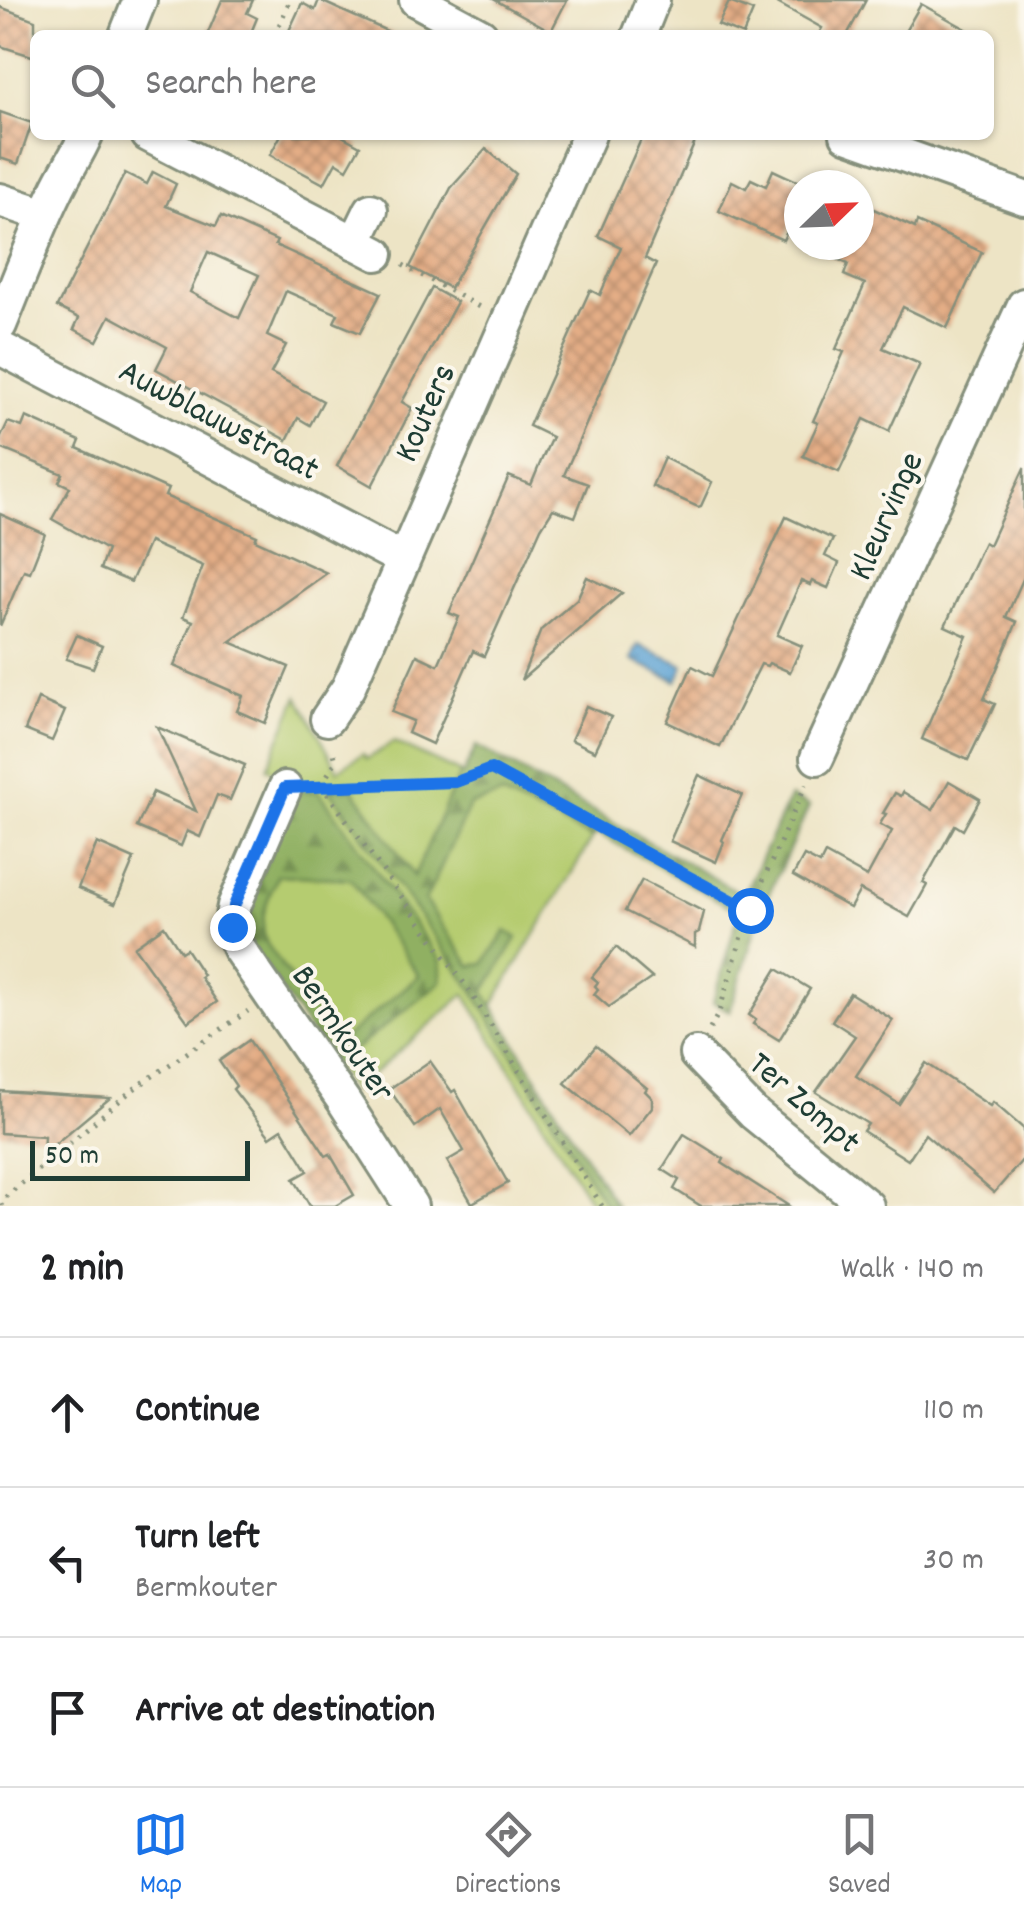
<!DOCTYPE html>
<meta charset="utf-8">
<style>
:root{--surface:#fff;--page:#f6f6f6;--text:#202124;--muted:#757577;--line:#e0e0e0;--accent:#1a73e8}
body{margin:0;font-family:Dekko,sans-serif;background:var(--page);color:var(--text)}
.compass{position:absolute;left:784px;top:170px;width:90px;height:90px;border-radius:50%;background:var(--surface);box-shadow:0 2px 8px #0004;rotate:67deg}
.scale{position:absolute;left:30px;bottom:25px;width:220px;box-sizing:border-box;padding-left:10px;border:5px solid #1f3d34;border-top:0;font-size:28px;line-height:35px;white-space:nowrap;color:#1f3d34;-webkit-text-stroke:8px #fbf7ec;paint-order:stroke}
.stop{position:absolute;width:30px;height:30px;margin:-22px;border:8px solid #1a73e8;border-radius:50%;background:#fff}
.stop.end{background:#1a73e8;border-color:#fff;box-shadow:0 2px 10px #0008}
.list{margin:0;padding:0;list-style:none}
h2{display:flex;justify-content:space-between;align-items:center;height:130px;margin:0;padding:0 40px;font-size:42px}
h2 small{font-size:32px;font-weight:400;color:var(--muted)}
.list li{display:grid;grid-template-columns:65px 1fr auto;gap:30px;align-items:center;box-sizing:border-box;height:150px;padding:0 40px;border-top:2px solid var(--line)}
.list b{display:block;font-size:38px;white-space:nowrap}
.list p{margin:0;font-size:32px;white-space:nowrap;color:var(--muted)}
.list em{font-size:32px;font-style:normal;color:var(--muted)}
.icon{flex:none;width:55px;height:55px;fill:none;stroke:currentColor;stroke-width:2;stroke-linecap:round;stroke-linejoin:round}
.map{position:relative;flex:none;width:1024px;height:1206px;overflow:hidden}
.search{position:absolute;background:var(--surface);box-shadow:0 2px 8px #0004;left:30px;right:30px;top:30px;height:110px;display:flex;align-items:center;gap:25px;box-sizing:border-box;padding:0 35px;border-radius:15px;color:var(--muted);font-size:38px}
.sheet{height:580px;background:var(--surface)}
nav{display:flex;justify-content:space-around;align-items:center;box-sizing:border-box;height:140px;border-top:2px solid var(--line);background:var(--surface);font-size:28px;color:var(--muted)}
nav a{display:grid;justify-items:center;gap:5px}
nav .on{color:var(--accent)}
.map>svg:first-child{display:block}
.green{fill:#b5cc70;stroke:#6a8452;stroke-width:2.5}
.forest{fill:url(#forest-firs);stroke:#58764b;stroke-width:2.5;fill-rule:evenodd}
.water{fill:url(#water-ripples);stroke:#407084;stroke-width:2.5}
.building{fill:url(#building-cross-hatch);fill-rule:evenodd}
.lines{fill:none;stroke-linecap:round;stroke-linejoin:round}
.minor-casing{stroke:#86907c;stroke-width:38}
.path{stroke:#86907c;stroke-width:5;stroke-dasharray:2.5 8;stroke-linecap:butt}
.minor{stroke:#fff;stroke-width:32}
.route{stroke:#1a73e8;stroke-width:12}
.labels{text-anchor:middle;stroke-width:8;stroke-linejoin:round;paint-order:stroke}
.street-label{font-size:35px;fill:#1f3d34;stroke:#fbf7ec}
</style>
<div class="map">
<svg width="1024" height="1206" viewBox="0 0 1024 1206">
<defs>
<pattern id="forest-firs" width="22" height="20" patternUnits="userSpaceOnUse" patternTransform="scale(2.5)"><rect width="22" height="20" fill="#90b062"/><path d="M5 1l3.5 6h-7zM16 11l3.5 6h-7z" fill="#759052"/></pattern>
<pattern id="water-ripples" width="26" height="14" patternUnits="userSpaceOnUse" patternTransform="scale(2.5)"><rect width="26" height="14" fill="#60a4d4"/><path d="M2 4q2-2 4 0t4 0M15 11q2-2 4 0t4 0" fill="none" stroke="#4f87ad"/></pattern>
<pattern id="building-cross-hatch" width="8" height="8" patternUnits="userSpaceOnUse" patternTransform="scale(2.5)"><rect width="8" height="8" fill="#e4ad86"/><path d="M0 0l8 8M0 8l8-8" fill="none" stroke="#b88e6e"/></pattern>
</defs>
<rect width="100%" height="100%" fill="#fbf7ec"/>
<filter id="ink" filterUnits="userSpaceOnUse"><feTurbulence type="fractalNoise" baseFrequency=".01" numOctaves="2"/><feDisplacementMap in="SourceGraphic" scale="20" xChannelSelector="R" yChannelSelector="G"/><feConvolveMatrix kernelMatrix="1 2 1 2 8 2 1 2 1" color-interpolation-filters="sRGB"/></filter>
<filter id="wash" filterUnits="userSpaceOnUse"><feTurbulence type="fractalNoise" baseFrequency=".0048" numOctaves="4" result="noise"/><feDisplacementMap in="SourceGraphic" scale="40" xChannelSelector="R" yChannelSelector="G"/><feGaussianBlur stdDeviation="2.25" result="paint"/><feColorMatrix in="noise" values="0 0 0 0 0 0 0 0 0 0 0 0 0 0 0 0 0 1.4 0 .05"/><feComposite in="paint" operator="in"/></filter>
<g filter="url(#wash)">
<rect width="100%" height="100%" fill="#ede4c5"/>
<path class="green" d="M298 696 338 770 363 754 367 759 394 742 463 774 476 746 744 895 790 797 809 806 761 911 730 1011 713 1002 739 912 596 832 492 1006 616 1206H593L465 994 352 1092 243 915 300 784 267 768Z"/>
<g class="forest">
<path d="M476 746 744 895 790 797 809 806 761 911 730 1011 713 1002 739 912 597 833 592 838 501 795 470 805 425 901 471 966 484 963 506 931 517 938 484 992 616 1206H606L472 989 329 789H353L414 876 460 773 464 774Z"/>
<path d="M318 790 441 961V982L334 1066 250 945 243 915 297 792ZM278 875 351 879 419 976 337 1044 267 944C257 918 268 899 278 875Z"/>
</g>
<path class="water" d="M638 645 684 665 677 681 631 660Z"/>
<g id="blocks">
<g class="building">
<path d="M222 0H253L247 13 257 18 250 35H207Z"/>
<path d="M319 0 345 12 396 35H287L302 3 315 10Z"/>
<path d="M495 0H567L551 31Z"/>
<path d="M772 0H866L847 35H818L822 28Z"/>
<path d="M729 2 753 11 743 35 718 25Z"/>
<path d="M921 4 977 35H903Z"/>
<path d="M0 7 35 20V57L0 46Z"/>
<path d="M0 112 32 123 18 164 0 158Z"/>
<path d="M281 135H340L360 146 347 169 336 162 324 184 270 155Z"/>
<path d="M643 135H698L645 258 656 264 564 475 588 484 575 517 553 509 541 528 484 656 473 651 432 744 408 733 413 721 391 712 417 655 438 665 459 617 449 613 509 476 531 485 541 461 552 437 529 426 590 290 600 295 621 247 598 236Z"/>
<path d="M486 149 516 174 450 288 410 267 451 188Z"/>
<path d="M773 170 799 182V206L783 240 719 211 732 181 746 188 751 179 766 186Z"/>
<path d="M153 172 176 184 166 206 216 226 221 216 277 241 275 245 381 293 360 333 334 322 338 314 286 291 267 336 286 345 271 373 323 401 310 425 298 418 287 440 156 369 167 347 110 316 97 341 74 329 79 318 57 307 125 173 147 184ZM208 252 259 275 239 318 190 292Z"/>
<path d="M865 205 915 228 917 222 982 252 947 328 903 307 883 348 920 364 889 431 864 419 839 472 803 456 818 423 813 421 844 352 836 349 865 284 844 275 848 264 807 245H859V218Z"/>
<path d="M432 288 457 302 402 402 412 408 372 486 337 466Z"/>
<path d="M26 417 80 441 77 448 168 489 165 496 257 536 255 540 327 573 230 642 289 667 265 723 237 711 243 696 174 666 193 621 183 617 203 566 149 542 131 582 100 569 107 550 52 519 70 487 59 482 63 474 0 448V439L8 422 22 427Z"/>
<path d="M664 458 712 482 701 506 698 507 652 486Z"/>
<path d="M1024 468V577L1006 617 1017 622 984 699 995 704 968 760 922 739 967 636 945 626 984 542 989 545Z"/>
<path d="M0 514 45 534 30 572 24 570 0 626Z"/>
<path d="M786 517 833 539 825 556 839 563 828 588 812 581 810 585 801 581 777 635 802 646 790 672 769 663 767 666 761 664 720 747 667 722 692 666 712 676Z"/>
<path d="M587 577 622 593 521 680 541 630 577 599Z"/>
<path d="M77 635 102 646 93 668 66 659Z"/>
<path d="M38 699 65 711 52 741 25 730Z"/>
<path d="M586 706 611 717 595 751 571 740Z"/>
<path d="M157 727 245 765 230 800 217 795 200 837 187 831 181 846 137 827 153 792 196 811Z"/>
<path d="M699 775 742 795 722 840 724 842 716 862 670 841Z"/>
<path d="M949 781 980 799 963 830 955 825 923 883 927 885 909 917 860 890 850 908 793 876 804 856 820 864 825 854 867 877 892 831 880 824 886 814 883 813 895 793 901 796 903 792 933 810Z"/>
<path d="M97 843 134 859 115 904 78 888Z"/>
<path d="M642 880 704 912 699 932 695 934V947L625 911Z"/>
<path d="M164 926 181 952 186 949 203 975 200 977 217 1002 188 1022 134 947Z"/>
<path d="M616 947 652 978 609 1007 594 994 598 989 595 986 598 982 592 977Z"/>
<path d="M777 969 810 989 779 1040 753 1024 756 1020 749 1015Z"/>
<path d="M850 993 893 1020 856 1076 899 1104 926 1063 990 1106 993 1102 1024 1129V1158L994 1193 925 1134 908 1160 863 1131 868 1124 816 1092 855 1036 832 1021Z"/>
<path d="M249 1040 326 1156 330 1154 354 1195 335 1206H310L294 1179 308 1171 282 1129 270 1137 233 1089 236 1086 219 1061Z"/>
<path d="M596 1046 647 1088 645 1091 652 1098V1107L629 1136 565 1083Z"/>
<path d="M430 1061 452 1092 455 1090 508 1183 472 1203 447 1161 464 1151 440 1109 415 1127 389 1089Z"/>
<path d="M0 1091 110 1098 43 1154 44 1136 0 1133Z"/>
<path d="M684 1134 724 1159 722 1163 789 1206H701L674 1189 679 1180 662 1169Z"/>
</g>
</g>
</g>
<g filter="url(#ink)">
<use href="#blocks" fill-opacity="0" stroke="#86907c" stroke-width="2.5"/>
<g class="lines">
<defs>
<g id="minor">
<path d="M416 0 481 35"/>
<path d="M126 35 140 0"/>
<path d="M639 35 653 0"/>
<path d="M148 135 377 254"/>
<path d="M847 135 1024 198"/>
<path d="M0 200 45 215"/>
<path d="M355 243 371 210"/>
<path d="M0 325C18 281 35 235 56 192 65 172 77 156 86 135"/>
<path d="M0 348 402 559"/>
<path d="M327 719 348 688 589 135"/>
<path d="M817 758 1024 305"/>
<path d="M285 788 234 906C230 921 232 935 239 949L343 1100 411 1206"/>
<path d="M696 1054 753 1113 867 1206"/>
</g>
</defs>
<use href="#minor" class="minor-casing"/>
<g class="path">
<path d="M275 35 290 0"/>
<path d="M403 265 481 308"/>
<path d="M322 784 336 761 333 749"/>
<path d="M321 785 469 990 602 1206"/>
<path d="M321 785 456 781 491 769 750 910"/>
<path d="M710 1029 719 1012 750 910 806 784"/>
<path d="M1 1206 2 1200 131 1091 248 1011"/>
</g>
<use href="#minor" class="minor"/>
</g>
</g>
<g class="lines" filter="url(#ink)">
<path class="route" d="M232 927 234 906 285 788 456 782 491 769 750 910"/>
</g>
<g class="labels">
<g class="street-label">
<text transform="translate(423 412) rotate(-66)" y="12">Kouters</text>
<text transform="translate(220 418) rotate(28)" y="12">Auwblauwstraat</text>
<text transform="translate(884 515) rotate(-66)" y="12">Kleurvinge</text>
<text transform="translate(345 1032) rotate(56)" y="12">Bermkouter</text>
<text transform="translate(806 1101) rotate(41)" y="12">Ter Zompt</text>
</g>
</g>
</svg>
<svg class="compass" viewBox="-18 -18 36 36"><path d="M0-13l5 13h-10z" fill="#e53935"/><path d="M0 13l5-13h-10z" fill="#757577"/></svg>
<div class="scale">50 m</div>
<div class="stop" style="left:750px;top:910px"></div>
<div class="stop end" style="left:232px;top:927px"></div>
<div class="search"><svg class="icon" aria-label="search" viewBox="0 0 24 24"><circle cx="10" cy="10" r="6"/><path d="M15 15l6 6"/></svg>Search here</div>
</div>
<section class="sheet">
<h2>2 min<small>Walk · 140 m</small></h2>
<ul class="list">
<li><svg class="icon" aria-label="ahead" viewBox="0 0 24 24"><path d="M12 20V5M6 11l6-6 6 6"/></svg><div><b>Continue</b></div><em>110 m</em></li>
<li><svg class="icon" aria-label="left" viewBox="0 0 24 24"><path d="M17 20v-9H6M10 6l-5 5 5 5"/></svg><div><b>Turn left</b><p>Bermkouter</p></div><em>30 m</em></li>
<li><svg class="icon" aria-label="arrive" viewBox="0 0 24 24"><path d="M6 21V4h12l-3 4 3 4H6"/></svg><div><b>Arrive at destination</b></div></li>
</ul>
</section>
<nav>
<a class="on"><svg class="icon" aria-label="map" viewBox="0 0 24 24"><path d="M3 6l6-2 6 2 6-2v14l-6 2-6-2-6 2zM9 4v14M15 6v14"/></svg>Map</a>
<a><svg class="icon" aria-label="directions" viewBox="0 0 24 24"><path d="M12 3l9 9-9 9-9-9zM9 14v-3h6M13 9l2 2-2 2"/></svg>Directions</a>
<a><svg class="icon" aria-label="saved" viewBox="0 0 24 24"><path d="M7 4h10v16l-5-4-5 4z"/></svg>Saved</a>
</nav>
